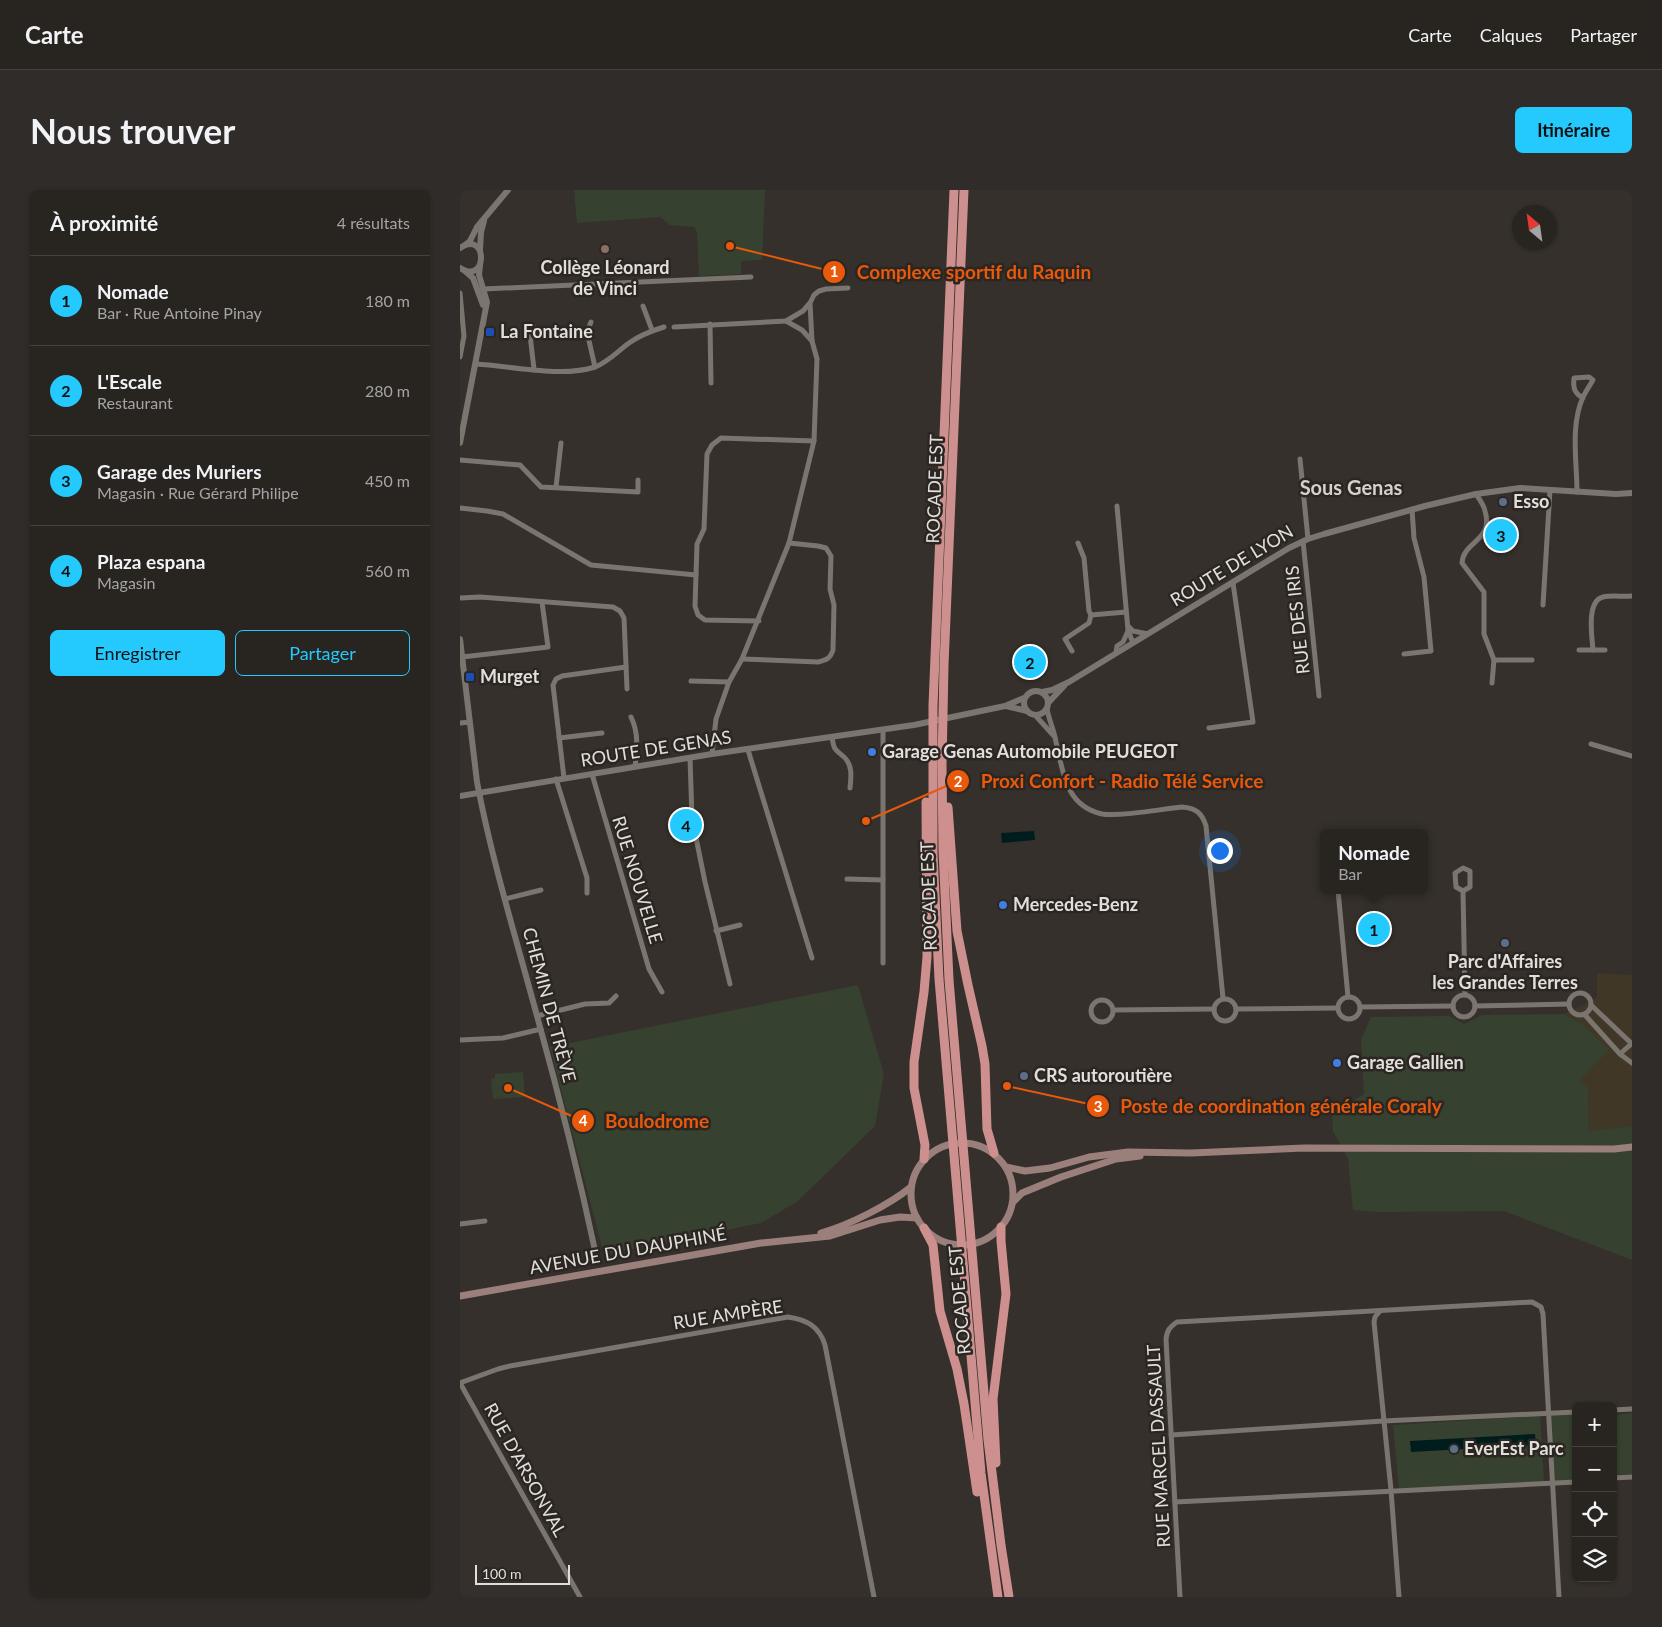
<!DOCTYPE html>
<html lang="fr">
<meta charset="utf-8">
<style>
:root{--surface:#282420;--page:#302c29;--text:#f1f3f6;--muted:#a5a4a5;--line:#44413e;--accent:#24c9fe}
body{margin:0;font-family:Lato,sans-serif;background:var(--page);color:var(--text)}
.controls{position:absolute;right:15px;bottom:15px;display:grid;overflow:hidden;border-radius:8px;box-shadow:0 1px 4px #0004}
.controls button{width:45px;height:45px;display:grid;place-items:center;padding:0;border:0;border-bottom:1px solid var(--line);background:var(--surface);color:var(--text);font:25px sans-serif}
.compass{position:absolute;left:1052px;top:15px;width:45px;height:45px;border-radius:50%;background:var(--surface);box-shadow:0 1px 4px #0004;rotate:331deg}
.scale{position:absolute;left:15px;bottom:12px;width:95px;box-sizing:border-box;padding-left:5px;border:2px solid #e2dedb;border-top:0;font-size:14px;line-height:18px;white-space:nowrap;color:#e2dedb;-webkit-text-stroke:4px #2b2621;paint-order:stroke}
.you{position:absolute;left:759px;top:660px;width:18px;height:18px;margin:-12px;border:4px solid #fff;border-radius:50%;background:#1a73e8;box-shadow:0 0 0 8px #1a73e833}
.badge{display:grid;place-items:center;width:32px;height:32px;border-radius:50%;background:var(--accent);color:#111;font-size:16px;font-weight:700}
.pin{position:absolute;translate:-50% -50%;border:2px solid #fff;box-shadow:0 1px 5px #0006}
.popup{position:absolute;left:860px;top:639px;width:108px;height:65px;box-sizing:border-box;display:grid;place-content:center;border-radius:8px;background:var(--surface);filter:drop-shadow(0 1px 4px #0005);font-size:16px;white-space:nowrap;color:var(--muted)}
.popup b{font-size:19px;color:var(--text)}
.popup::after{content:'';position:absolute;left:50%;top:100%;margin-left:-10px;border:10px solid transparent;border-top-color:var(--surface)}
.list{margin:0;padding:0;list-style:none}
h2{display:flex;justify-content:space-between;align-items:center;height:65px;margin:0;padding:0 20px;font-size:21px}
h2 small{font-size:16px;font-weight:400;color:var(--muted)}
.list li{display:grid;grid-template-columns:32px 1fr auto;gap:15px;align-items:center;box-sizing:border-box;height:90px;padding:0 20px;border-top:1px solid var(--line)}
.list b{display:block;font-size:19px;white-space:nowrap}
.list p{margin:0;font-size:16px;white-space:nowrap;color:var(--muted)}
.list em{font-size:16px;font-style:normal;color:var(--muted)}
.actions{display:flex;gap:10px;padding:15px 20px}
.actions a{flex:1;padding:11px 0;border:1px solid var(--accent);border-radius:8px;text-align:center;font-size:18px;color:var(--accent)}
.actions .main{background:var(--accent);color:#111}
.icon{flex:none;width:28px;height:28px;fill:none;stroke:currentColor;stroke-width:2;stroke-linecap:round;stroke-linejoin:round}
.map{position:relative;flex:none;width:1172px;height:1407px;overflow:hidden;border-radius:8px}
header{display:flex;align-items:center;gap:30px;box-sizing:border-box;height:70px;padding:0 25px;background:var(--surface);border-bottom:1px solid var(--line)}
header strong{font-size:24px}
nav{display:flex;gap:28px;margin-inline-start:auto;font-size:18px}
.intro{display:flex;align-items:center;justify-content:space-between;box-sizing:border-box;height:120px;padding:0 30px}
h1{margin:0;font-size:35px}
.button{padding:12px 22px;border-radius:8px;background:var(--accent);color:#111;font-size:18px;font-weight:700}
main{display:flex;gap:30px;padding:0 30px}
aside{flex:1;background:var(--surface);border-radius:8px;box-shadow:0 1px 4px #0004}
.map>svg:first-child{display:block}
.commercial{fill:#403727}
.green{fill:#364130}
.water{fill:#001d1e}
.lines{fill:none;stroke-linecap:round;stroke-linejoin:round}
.minor{stroke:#7b756f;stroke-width:5}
.tertiary{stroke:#7b756f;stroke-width:6}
.secondary{stroke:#9a7f7b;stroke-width:7}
.trunk{stroke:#ce908e;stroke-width:9}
.education-dot{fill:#8d6e63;stroke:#2b2621;stroke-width:2}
.transit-dot{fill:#1a4fb4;stroke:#2b2621;stroke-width:2}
.service-dot{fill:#5c6f8a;stroke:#2b2621;stroke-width:2}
.shop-dot{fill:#3f7fe0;stroke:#2b2621;stroke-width:2}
.labels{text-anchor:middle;stroke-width:5;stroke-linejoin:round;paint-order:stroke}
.poi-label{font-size:18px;font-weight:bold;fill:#e2dedb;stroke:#2b2621;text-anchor:start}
.street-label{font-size:18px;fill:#e2dedb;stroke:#2b2621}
.quarter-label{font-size:20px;font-weight:bold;fill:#d6d0c9;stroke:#2b2621}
.leader{fill:none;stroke:#e8590c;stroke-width:2}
.callout-dot{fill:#e8590c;stroke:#2b2621;stroke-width:2}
.mark-label{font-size:15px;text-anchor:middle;font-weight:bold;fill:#fff}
.callout-label{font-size:19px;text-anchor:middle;font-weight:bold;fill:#e8590c;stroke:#2b2621;stroke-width:5;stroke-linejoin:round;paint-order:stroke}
</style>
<header>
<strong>Carte</strong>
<nav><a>Carte</a><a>Calques</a><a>Partager</a></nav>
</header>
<div class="intro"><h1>Nous trouver</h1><a class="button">Itinéraire</a></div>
<main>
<aside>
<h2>À proximité<small>4 résultats</small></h2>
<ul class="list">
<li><span class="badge">1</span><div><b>Nomade</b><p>Bar · Rue Antoine Pinay</p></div><em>180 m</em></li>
<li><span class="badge">2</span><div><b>L'Escale</b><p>Restaurant</p></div><em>280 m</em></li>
<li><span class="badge">3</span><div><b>Garage des Muriers</b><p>Magasin · Rue Gérard Philipe</p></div><em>450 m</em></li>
<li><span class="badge">4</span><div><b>Plaza espana</b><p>Magasin</p></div><em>560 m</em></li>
</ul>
<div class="actions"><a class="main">Enregistrer</a><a>Partager</a></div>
</aside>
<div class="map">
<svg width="1172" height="1407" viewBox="0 0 1172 1407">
<rect width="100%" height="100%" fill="#35302b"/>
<path class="commercial" d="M1137 783 1172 785V936L1129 942 1128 898 1120 890 1122 834 1104 824 1137 808Z"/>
<g class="green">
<path d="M114 0H305L302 70 281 71V84L239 86 237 42 234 37 210 35 200 27 117 33Z"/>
<path d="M398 795 424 884 415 936 338 1011 301 1033 144 1065 90 857Z"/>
<path d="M1104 824 1122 834 1149 860 1120 890 1128 898 1129 941 1172 936V1070L1044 1021 916 1022 893 1020 888 969 873 941 872 923 904 904 901 850 911 827 989 826 1004 834 1022 825Z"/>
<path d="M63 882 65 907 33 909 31 889 35 888V884Z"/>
<path d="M1172 1223V1284L1153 1285V1225Z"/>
<path d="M1116 1224V1290L1095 1291 1091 1226Z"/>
<path d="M1080 1226 1084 1291 939 1299 933 1235Z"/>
</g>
<g class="water">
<path d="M574 641 575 650 542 653 541 643Z"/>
<path d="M1075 1244 1076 1255 951 1262 950 1251Z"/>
</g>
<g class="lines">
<g class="minor">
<path d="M23 99 291 87"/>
<path d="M0 103 4 146 0 167"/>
<path d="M183 116 192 140"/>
<path d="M326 131 342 140 352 151"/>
<path d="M131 132 127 142 135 177"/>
<path d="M250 134 251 193"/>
<path d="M73 136 70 145 74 179"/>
<path d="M214 137 326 131 343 121 349 114"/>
<path d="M16 174C51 176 101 188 135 177 148 172 158 161 169 153 180 145 191 141 204 137"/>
<path d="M840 269 848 349"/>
<path d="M0 270 60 275 81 297 178 302V290"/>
<path d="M96 297 101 253"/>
<path d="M1117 302C1117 272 1110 236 1123 207 1126 201 1130 195 1133 190L1129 187 1114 188C1113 198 1114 203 1123 208"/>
<path d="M1016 304C1019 309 1024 315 1025 321 1034 351 1003 351 1002 373L1024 402V444L1034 470 1032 493"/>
<path d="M657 316 668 440 673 453"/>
<path d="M0 318 27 321 43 324 131 375 236 385"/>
<path d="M843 351 859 506"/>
<path d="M618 353 624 368 629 421 631 425 666 422"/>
<path d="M0 408 20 407 153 417 160 421 164 428 167 499"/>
<path d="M1083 415 1090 300"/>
<path d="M299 431 245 430 238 425 235 416 237 354 244 339 247 264 252 255 261 248 354 251"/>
<path d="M668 436 673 441 688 444"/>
<path d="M1119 460H1133C1132 447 1126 411 1143 407 1152 405 1163 407 1172 406"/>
<path d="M1133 460H1145"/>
<path d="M612 461 605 449 629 433 631 425"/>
<path d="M656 463 657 456 663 452 668 441"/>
<path d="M944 464 971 461 964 387 954 348 952 319"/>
<path d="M2 467 88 457 82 412"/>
<path d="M282 469 358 472C366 470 370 469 373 460L374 415 370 399 371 366 366 358 358 356 329 353"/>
<path d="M1034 470H1072"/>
<path d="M231 491 269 492"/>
<path d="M587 519C589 530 594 540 596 552 603 581 605 616 642 624 662 627 701 619 722 617 736 618 742 623 746 636L763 808"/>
<path d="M575 525 593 545"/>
<path d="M171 527C179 543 177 560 175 577"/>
<path d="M0 533 10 532"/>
<path d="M749 538 793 532 773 393"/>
<path d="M423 540V773"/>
<path d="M372 547C374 561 375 559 384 567 393 575 391 588 390 598"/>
<path d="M99 548 142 543"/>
<path d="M1131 554 1172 566"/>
<path d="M288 560 352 768"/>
<path d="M252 564 256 529 269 492 282 469 329 353 354 251 357 169 352 151 350 113 354 105 359 101 366 99 388 98"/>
<path d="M230 568 232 628 245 692 270 794"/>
<path d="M132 584 189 779 202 802"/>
<path d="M104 588 93 495 96 489 102 486 166 477"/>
<path d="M96 589 127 688V703"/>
<path d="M387 689 423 690"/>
<path d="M878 700 888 807"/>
<path d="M1003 701 996 697 995 683 1003 678 1010 681V697L1003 701 1005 804"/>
<path d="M45 709 81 700"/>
<path d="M256 741 280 735"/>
<circle cx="1120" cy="814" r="11"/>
<circle cx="1004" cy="816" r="11"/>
<circle cx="889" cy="818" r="11"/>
<circle cx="765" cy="820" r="11"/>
<circle cx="642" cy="821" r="11"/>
<path d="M1015 816 1109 814"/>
<path d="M1132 816 1172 854"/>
<path d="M900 817 993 816"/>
<path d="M776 819 877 818"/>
<path d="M654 820 754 819"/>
<path d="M1125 825 1160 864 1172 873"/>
<path d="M77 826 125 814 149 813 156 806"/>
<path d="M0 850 43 848 81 839"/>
<path d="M1160 864 1171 854"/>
<path d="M0 1034 25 1031"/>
<path d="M920 1121 915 1127 914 1132 931 1300 939 1407"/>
<path d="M0 1193 38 1179 50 1176 328 1127C347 1130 359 1136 365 1155L414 1407"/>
<path d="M0 1193 120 1407"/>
<path d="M1153 1220 1172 1219"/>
<path d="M711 1245 923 1231 1116 1222"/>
<path d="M1153 1288 1172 1287"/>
<path d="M715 1312 1116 1292"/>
<path d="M720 1407 706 1149C707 1140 710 1137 717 1132L1072 1112 1081 1117 1083 1124 1099 1407"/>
</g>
<g class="tertiary">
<path d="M5 55 10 51 17 37 48 0"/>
<path d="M0 58C28 39 28 96 0 78"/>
<path d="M20 60 21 42 24 31"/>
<path d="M5 81 13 88 23 115"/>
<path d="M0 253 27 112 19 85 20 75"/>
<path d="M0 449 17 592C32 671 56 748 77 826 99 905 119 985 136 1065"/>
<circle cx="576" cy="513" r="12"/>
<path d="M582 502 592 500 609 492 829 358 848 349 864 344 965 316 1016 304 1060 298 1156 304 1172 303"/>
<path d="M588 513 604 496"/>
<path d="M546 516 567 521"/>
<path d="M0 606 252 564 454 535 545 516 564 508"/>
</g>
<g class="secondary">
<circle cx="502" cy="1004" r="51"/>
<path d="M546 977 565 981 590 978 629 967 668 962 731 963 844 958 1154 959 1172 957"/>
<path d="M553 1012 562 1003 601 987 656 969 680 966"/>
<path d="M361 1043C389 1035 429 1015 451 997"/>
<path d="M0 1106 301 1053 370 1046 420 1030 440 1027 457 1028"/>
</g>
<g class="trunk">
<path d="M494 0 473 516V663L479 789 521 1283 538 1407"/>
<path d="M504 0 484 475 482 575 483 661 489 790 528 1250 541 1355 549 1407"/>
<path d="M488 617 497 741 508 795 522 856 525 874 527 939 534 963"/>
<path d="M464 969 465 955 454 898V872L464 802 467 767 466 612"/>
<path d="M464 1038 473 1055 480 1121 497 1179 504 1214 517 1302"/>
<path d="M536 1273 533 1209 546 1104 541 1051V1037"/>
</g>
</g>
<circle class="education-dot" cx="145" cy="59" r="5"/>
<g class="transit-dot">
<rect x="25" y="137" width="10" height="10" rx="2.5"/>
<rect x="5" y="482" width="10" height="10" rx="2.5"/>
</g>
<g class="service-dot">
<circle cx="1043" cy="312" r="5"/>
<circle cx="1045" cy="753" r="5"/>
<circle cx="564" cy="886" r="5"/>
<circle cx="994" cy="1259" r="5"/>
</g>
<g class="shop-dot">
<circle cx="412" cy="562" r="5"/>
<circle cx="543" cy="715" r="5"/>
<circle cx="877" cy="873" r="5"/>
</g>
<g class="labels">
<g class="poi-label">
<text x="145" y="84" text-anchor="middle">Collège Léonard<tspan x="145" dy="21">de Vinci</tspan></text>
<text x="40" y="148">La Fontaine</text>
<text x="1053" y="318">Esso</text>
<text x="20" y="493">Murget</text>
<text x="422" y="568">Garage Genas Automobile PEUGEOT</text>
<text x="553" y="721">Mercedes-Benz</text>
<text x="1045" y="778" text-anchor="middle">Parc d'Affaires<tspan x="1045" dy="21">les Grandes Terres</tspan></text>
<text x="887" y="879">Garage Gallien</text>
<text x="574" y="892">CRS autoroutière</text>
<text x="1004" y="1265">EverEst Parc</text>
</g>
<g class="street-label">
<text transform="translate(475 299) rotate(-88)" y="6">ROCADE EST</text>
<text transform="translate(772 376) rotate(-31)" y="6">ROUTE DE LYON</text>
<text transform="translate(838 430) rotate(-96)" y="6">RUE DES IRIS</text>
<text transform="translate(196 559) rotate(-9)" y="6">ROUTE DE GENAS</text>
<text transform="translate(177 690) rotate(73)" y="6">RUE NOUVELLE</text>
<text transform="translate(469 706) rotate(-92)" y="6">ROCADE EST</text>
<text transform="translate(89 815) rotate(75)" y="6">CHEMIN DE TRÈVE</text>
<text transform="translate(168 1061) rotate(-10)" y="6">AVENUE DU DAUPHINÉ</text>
<text transform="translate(500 1110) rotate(-95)" y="6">ROCADE EST</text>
<text transform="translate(268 1125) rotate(-9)" y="6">RUE AMPÈRE</text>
<text transform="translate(699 1256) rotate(-93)" y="6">RUE MARCEL DASSAULT</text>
<text transform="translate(65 1280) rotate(61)" y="6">RUE D'ARSONVAL</text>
</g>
<g class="quarter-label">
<text x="891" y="305">Sous Genas</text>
</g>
</g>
<path class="leader" d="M270 56L374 82M406 631L498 591M547 896L638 916M48 898L123 931"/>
<g class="callout-dot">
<circle cx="270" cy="56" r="5"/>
<circle cx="406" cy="631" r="5"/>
<circle cx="547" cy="896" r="5"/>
<circle cx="48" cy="898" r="5"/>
<circle cx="374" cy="82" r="12"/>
<circle cx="498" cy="591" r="12"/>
<circle cx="638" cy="916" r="12"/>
<circle cx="123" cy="931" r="12"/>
</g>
<g class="mark-label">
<text x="374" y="87">1</text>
<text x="498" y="597">2</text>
<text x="638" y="922">3</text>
<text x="123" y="936">4</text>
</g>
<g class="callout-label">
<text x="514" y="89">Complexe sportif du Raquin</text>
<text x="662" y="598">Proxi Confort - Radio Télé Service</text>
<text x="821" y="923">Poste de coordination générale Coraly</text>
<text x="197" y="938">Boulodrome</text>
</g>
</svg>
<div class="controls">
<button>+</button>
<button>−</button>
<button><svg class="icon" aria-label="locate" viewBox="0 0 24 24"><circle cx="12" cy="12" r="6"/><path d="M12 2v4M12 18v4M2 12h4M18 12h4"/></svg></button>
<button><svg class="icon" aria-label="layers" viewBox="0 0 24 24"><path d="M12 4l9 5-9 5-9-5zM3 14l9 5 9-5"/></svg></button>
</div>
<svg class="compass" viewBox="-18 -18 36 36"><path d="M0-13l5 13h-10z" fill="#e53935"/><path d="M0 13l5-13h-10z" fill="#a5a4a5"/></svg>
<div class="scale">100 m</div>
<div class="you"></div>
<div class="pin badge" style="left:914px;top:739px">1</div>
<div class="popup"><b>Nomade</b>Bar</div>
<div class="pin badge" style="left:570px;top:472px">2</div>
<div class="pin badge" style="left:1041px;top:345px">3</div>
<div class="pin badge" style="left:226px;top:635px">4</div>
</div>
</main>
